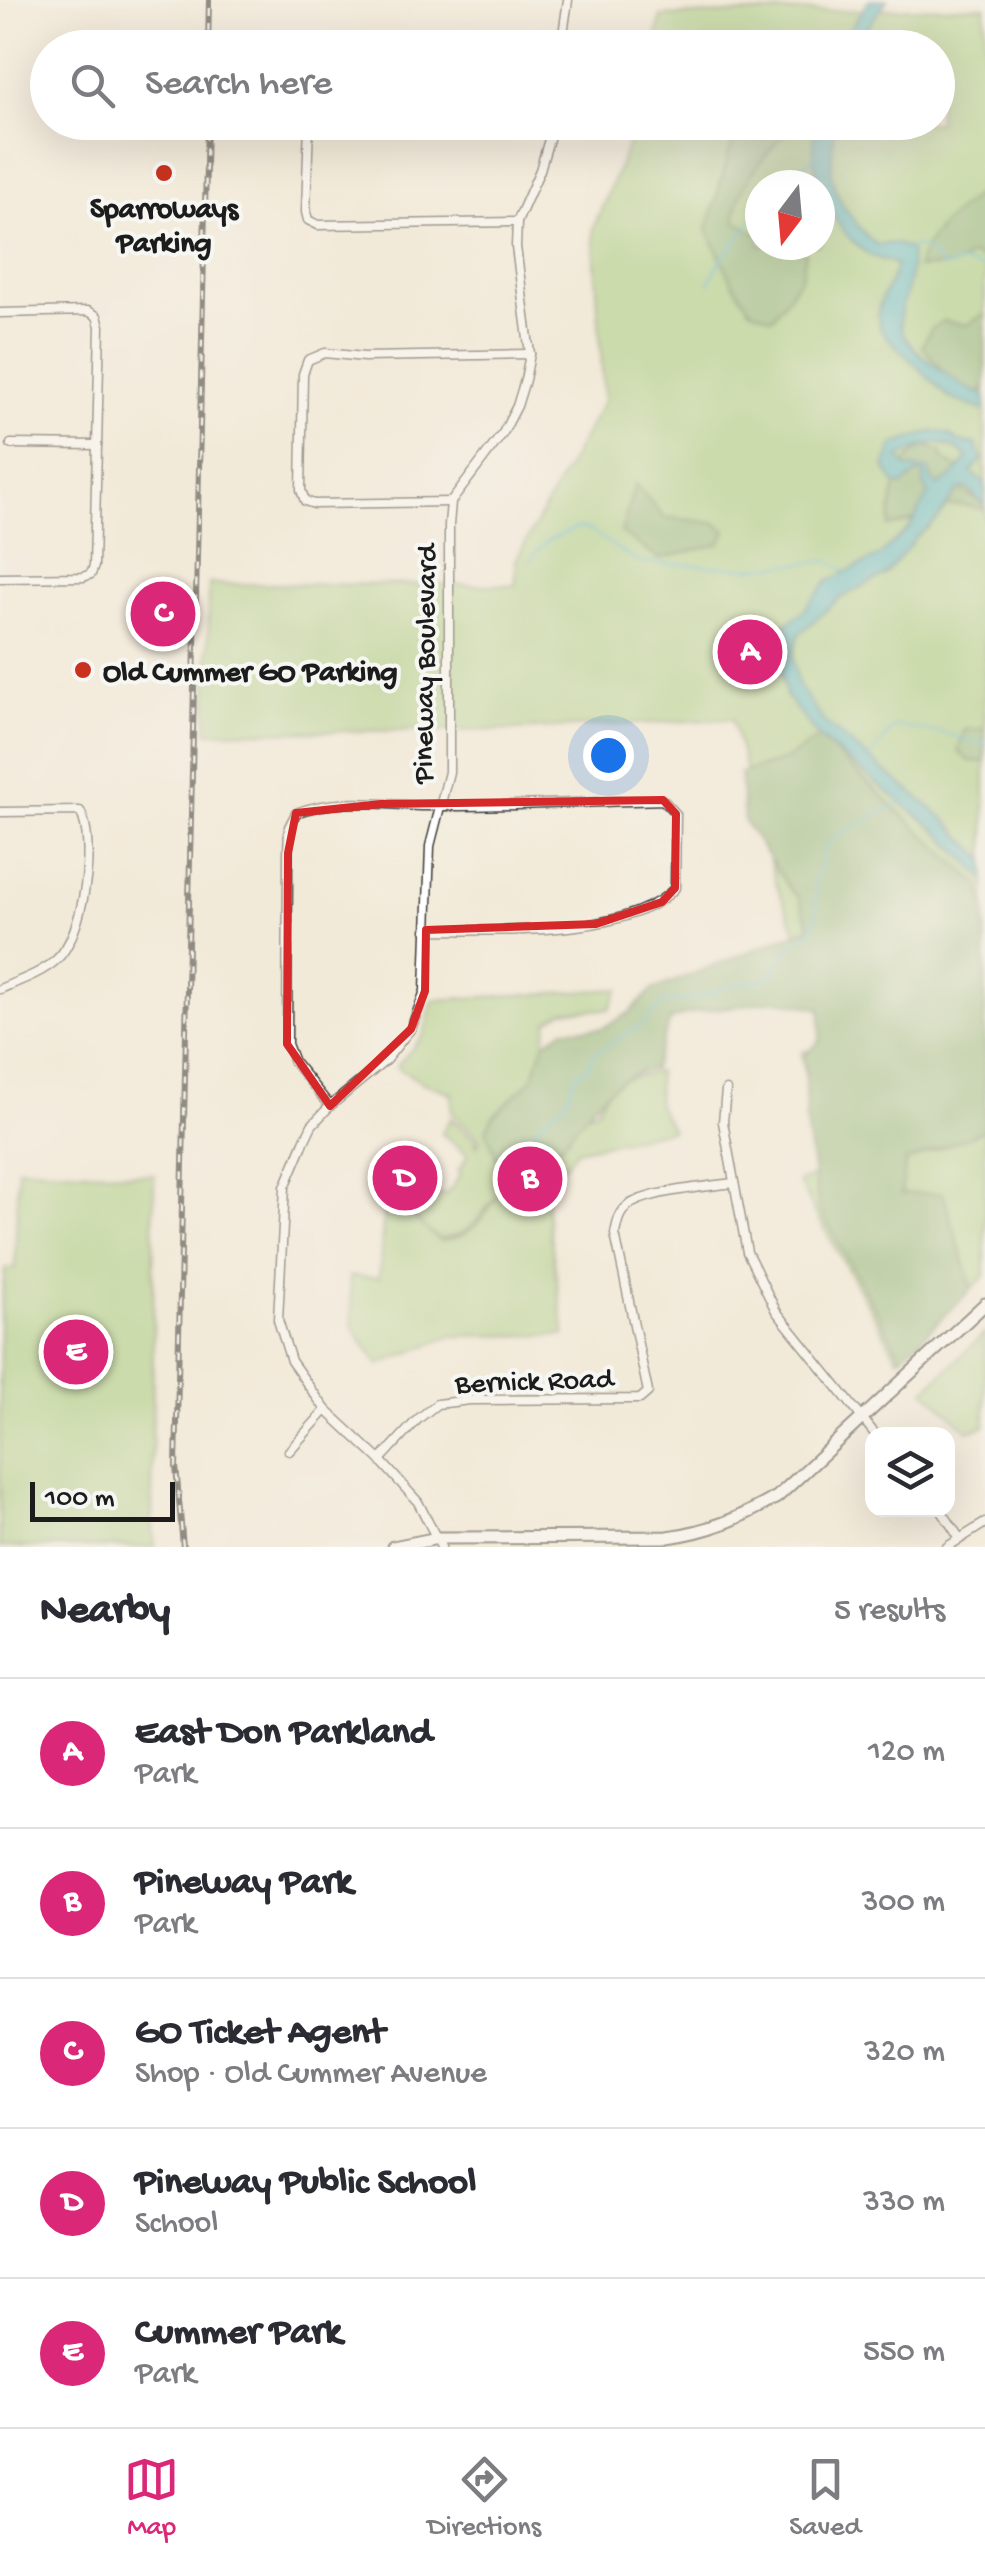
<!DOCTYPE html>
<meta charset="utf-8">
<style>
:root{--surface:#fff;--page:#f7f7f7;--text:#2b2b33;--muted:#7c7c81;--line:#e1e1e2;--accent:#db2777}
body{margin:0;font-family:"Gochi Hand",sans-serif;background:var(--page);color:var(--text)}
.controls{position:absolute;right:30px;bottom:30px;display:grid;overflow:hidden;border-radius:20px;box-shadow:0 10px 40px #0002}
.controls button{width:90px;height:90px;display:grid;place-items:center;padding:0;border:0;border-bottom:2px solid var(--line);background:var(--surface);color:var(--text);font:50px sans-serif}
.compass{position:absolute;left:745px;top:170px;width:90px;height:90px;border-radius:50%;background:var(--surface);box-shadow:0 10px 40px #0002;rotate:196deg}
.scale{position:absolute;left:30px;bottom:25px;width:145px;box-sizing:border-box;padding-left:10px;border:5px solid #1c1c1c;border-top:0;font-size:28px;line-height:35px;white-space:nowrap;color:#1c1c1c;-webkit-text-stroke:8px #f6f6f2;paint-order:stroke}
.you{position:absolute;left:608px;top:755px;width:35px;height:35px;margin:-25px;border:8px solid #fff;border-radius:50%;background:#1a73e8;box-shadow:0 0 0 15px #1a73e833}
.badge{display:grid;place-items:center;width:65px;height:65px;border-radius:50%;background:var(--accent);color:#fff;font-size:32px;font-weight:700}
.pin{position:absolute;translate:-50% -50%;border:5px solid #fff;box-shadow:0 2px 10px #0006}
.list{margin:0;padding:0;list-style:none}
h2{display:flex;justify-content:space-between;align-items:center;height:130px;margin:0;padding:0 40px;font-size:42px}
h2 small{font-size:32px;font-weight:400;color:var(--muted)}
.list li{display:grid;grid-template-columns:65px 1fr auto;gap:30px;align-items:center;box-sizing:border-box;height:150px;padding:0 40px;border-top:2px solid var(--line)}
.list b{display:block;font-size:38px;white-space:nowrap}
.list p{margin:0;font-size:32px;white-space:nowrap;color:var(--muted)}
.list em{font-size:32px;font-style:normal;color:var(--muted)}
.icon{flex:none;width:55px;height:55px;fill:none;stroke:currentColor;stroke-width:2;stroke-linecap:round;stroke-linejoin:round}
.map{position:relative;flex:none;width:985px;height:1547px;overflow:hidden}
.search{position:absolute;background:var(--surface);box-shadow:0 10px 40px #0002;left:30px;right:30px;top:30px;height:110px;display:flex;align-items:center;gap:25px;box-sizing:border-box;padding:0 35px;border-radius:55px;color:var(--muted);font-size:38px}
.sheet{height:880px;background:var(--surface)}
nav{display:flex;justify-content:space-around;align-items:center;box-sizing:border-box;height:140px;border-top:2px solid var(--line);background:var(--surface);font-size:28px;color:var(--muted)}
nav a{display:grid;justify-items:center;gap:5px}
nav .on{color:var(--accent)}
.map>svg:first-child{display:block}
.green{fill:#9dca77;stroke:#5c734a;stroke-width:2.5;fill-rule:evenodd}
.forest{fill:#7eae68;stroke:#4d6542;stroke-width:2.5}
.water{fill:#3fafba;stroke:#2e666b;stroke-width:2.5;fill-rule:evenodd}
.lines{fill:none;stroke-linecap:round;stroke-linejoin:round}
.stream{stroke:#3fafba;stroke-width:2.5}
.street-casing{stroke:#3c3b38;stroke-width:11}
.secondary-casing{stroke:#3c3b38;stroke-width:15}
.street{stroke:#fff;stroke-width:8}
.secondary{stroke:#fff;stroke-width:11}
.rail-casing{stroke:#1c1c1c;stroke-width:6}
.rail{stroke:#f6f6f2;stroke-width:2.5;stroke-dasharray:8;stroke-linecap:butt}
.marked{fill:none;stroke:#d62828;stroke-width:8;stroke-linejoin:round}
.poi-dot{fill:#c8321e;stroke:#f6f6f2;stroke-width:4}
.labels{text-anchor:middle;stroke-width:8;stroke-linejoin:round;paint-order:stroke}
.poi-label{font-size:30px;font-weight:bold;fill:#1c1c1c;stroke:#f6f6f2}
.street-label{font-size:30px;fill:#1c1c1c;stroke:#f6f6f2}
</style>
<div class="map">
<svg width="985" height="1547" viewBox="0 0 985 1547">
<rect width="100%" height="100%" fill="#f6f6f2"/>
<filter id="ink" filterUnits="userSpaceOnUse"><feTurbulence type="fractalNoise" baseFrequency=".01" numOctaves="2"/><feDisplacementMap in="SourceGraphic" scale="20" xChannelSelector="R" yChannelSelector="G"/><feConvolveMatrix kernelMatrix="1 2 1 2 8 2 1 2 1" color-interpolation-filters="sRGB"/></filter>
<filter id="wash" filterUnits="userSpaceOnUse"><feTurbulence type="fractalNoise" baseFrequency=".0048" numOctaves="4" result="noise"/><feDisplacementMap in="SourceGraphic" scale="40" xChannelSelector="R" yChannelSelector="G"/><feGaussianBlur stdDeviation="2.25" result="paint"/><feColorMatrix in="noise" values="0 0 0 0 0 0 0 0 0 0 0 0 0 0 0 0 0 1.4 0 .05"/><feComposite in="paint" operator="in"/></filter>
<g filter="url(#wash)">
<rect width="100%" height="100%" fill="#f2ead8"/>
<g class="green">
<path d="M985 6V1276L898 1358 798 1182 818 1175 802 1052 827 1046 826 1004 776 884 732 719 514 730 207 732 209 584 516 585V560L604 400 593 229 637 123 938 122V48L655 47 661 16ZM760 185H820V245H760Z"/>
<path d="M619 989 610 1009 564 1011 548 1021 538 1095 522 1159 545 1162 580 1118 597 1109 613 1081 657 1072 658 1106 672 1130 577 1150 549 1184 546 1207 565 1335 451 1336 379 1365 353 1328 349 1276 379 1278 385 1195C407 1207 420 1227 440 1241 471 1238 481 1222 497 1196 475 1218 478 1232 440 1239L423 1227 401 1200 408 1190 430 1209 441 1193 446 1195 461 1174 458 1171 468 1155 441 1133 451 1118 476 1140V1147L480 1139 452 1112V1093L423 1083 396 1067 423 1036 433 1000Z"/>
<path d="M18 1167 154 1175 152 1517 155 1547H0V1319L5 1269 15 1268Z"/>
<path d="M985 1333V1426L968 1431 925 1390Z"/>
</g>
<g class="forest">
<path d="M738 123H794C772 150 734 183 736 221L760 236V245H790L806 253 801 278 772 318 750 309 733 283 707 230Z"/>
<path d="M985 188V261L972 255 954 266 917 268C925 233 958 210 985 188Z"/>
<path d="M985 313V389L970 395 956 386 922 346 931 329 943 321 967 325Z"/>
<path d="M926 446 941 452 944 460 959 469V488L985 506V510C931 496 935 519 889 527 893 497 894 461 926 446Z"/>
<path d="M635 484 664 517 716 523 726 531 720 544 659 559 621 533Z"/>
<path d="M985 728V762L969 761 958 751 964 730Z"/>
<path d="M819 738 979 885 985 908V1130L906 1162 901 1194 943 1193 972 1289 902 1357 819 1208 805 1118 806 1067 803 1058 820 1040 821 1009 778 1000 695 1012 670 1020 653 1069C592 1075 565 1165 527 1168 518 1168 505 1162 497 1159L486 1130 493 1116 532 1079 544 1044 564 1029 602 1028 629 1013 652 990 810 927 798 896 792 892 744 821 740 773 785 760Z"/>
</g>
<g class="water">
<path d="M869 0H887L868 27 858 47H842L849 30Z"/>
<path d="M817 123H834C833 164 823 179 850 215 858 226 866 237 877 245L894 243 910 249C917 314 866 319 944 372 956 380 970 393 985 394V411L949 398 882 332C869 304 890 292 896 265 888 259 877 260 868 254 829 228 804 167 817 123Z"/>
<path d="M933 431 948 434 959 442 976 444 982 460 971 472 985 483V506L967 488 957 491 938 519 918 536 885 575 839 599 799 634 793 656 798 684 824 722 945 819 985 859V879L936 830 819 738 786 696 779 662 782 627 802 612 828 581 879 556 910 527 929 494 924 486V474L918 473 902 486 895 484 885 467 893 445ZM936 443 957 449 968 458 952 477 939 485 933 482 928 470 908 468 899 458 920 447Z"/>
</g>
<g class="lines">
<g class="stream">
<path d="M784 185 815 155"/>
<path d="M908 250 915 246 927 250 943 268 963 263 985 268"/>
<path d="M709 283 720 261 760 211"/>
<path d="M528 562 547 541 577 528 591 531 637 562 748 568 829 561 846 571"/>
<path d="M870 758 894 726 942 733 985 744"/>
<path d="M525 1141 548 1115 565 1103 576 1075 590 1065 593 1054 643 1024 663 1003 700 998 733 984 764 980 773 974 783 955 814 926 817 910 815 882 827 843 839 834 901 803"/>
</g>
</g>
</g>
<g filter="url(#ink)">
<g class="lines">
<defs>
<g id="street">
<path d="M561 48 568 0"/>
<path d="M309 122 306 212 308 220 318 225 517 222"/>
<path d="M0 313 88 311 97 316 100 326 94 566 91 574 83 577 0 578"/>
<path d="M11 444 97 445"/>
<path d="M451 502 314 504 305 501 301 490 303 374 308 360 325 353 364 357 530 354"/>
<path d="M0 812 80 811C97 841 84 936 56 960 42 973 18 981 0 989"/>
<path d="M726 1090 723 1122 747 1252 776 1311 875 1434"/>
<path d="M330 1106 294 1062 287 1044 288 853 289 827 296 813C335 797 385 805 426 806 505 807 584 802 663 800L676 814 675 888C628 939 492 930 426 930"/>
<path d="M289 1451 326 1410"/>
<path d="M380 1460 418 1419 437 1404 470 1400 640 1399 648 1392 615 1234C617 1223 619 1212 629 1205 651 1191 705 1187 733 1183"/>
<path d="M941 1510 960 1539"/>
<path d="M441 1547 418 1502 380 1460 326 1410 291 1361 278 1320 285 1187 304 1142 312 1125 330 1106 385 1061 404 1037 411 1029 425 991 430 846 449 772V525L451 502 503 433 517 406 525 380 530 354 516 247 517 222 540 170 554 122"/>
<path d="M947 1547 985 1523"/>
</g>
<path id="secondary" d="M393 1547 438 1538 668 1537C710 1531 741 1518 777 1497L985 1304"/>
</defs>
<use href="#street" class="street-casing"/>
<use href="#secondary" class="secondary-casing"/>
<use href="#street" class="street"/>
<use href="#secondary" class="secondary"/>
<defs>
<g id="rail">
<path d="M208 48 209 0"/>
<path d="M183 1547 176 1466 207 122"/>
</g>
</defs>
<use href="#rail" class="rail-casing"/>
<use href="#rail" class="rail"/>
</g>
</g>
<path d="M0 0H985V1547H0ZM663 800 676 814 675 888 662 902 596 924 426 930 425 991 411 1029 330 1106 287 1044 288 853 296 813 381 804Z" fill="#f2ead8" fill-opacity=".55" fill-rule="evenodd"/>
<path class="marked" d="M663 800 676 814 675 888 662 902 596 924 426 930 425 991 411 1029 330 1106 287 1044 288 853 296 813 381 804Z"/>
<g class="poi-dot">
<circle cx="164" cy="173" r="10"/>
<circle cx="83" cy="670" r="10"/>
</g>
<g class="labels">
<g class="poi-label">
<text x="164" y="217">Sparroways<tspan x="164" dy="34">Parking</tspan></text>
<text x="103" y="680" text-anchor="start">Old Cummer GO Parking</text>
</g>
<g class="street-label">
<text transform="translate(423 664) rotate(-89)" y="10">Pineway Boulevard</text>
<text transform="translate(534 1379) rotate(-2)" y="10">Bernick Road</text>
</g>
</g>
</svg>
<div class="controls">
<button><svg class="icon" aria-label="layers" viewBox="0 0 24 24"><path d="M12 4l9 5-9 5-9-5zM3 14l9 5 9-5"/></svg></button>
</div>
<svg class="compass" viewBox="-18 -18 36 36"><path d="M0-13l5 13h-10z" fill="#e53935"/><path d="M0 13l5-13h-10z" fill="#7c7c81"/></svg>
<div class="scale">100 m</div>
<div class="you"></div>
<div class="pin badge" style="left:750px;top:652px">A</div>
<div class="pin badge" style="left:530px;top:1179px">B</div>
<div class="pin badge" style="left:163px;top:614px">C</div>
<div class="pin badge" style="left:405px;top:1178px">D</div>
<div class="pin badge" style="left:76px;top:1352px">E</div>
<div class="search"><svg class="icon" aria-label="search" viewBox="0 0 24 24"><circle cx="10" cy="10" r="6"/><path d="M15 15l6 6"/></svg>Search here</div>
</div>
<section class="sheet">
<h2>Nearby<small>5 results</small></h2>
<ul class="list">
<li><span class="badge">A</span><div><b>East Don Parkland</b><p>Park</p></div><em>120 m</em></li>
<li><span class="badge">B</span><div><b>Pineway Park</b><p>Park</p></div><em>300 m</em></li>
<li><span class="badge">C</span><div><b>GO Ticket Agent</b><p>Shop · Old Cummer Avenue</p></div><em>320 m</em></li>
<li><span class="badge">D</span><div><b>Pineway Public School</b><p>School</p></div><em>330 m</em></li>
<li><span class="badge">E</span><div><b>Cummer Park</b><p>Park</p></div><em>550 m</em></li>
</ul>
</section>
<nav>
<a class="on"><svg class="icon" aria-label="map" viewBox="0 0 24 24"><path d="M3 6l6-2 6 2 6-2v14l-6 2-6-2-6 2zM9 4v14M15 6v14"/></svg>Map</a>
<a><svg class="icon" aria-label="directions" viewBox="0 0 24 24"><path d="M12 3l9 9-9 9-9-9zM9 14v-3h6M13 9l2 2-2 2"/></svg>Directions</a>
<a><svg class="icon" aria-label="saved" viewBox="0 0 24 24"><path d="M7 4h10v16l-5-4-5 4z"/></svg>Saved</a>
</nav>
